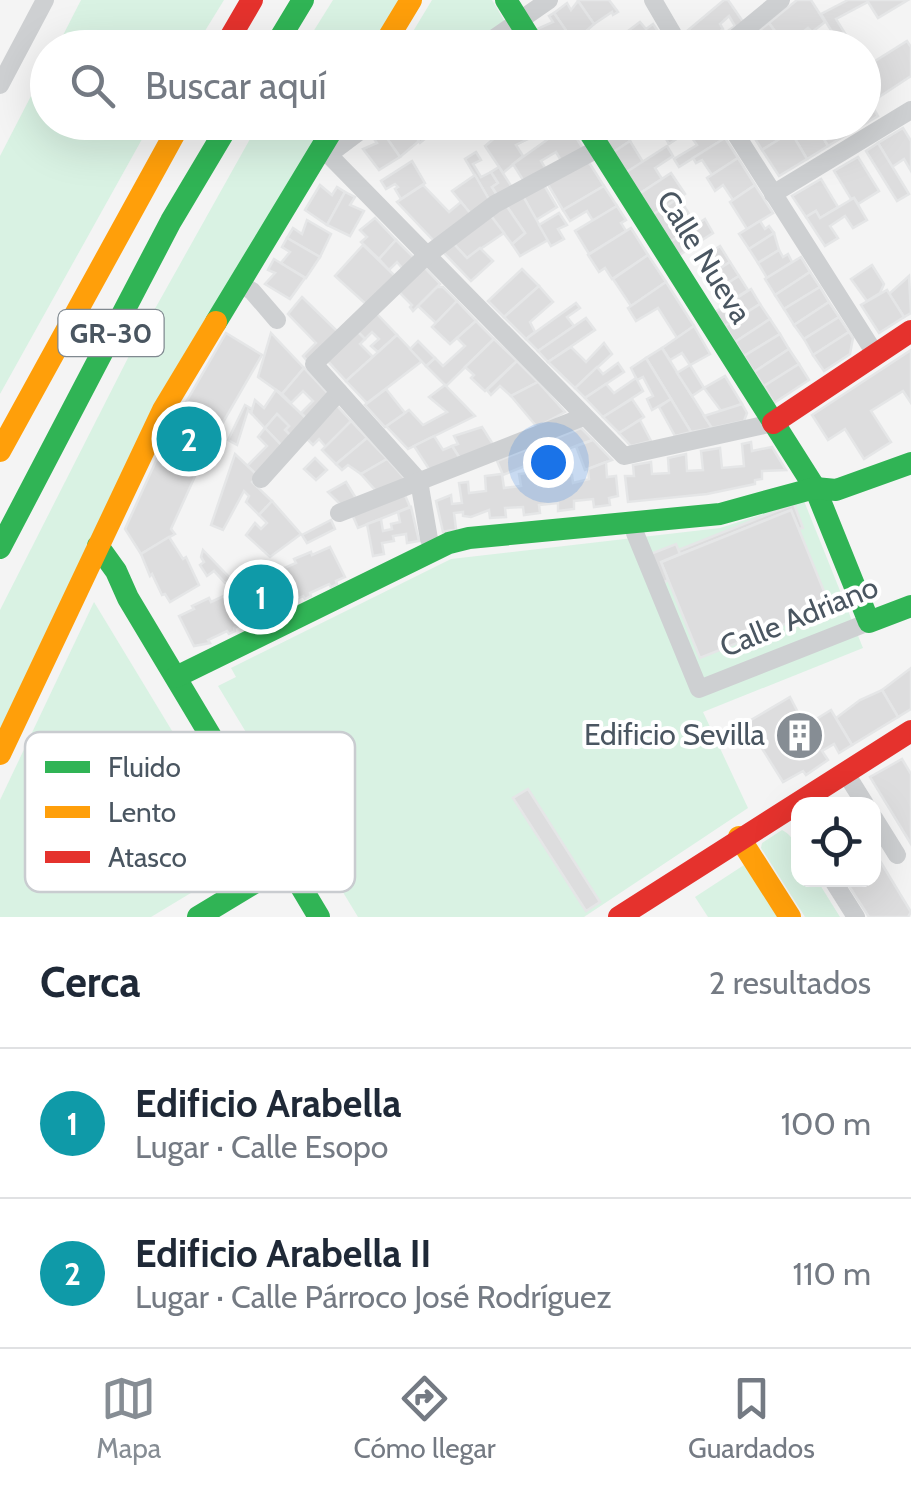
<!DOCTYPE html>
<html lang="es">
<meta charset="utf-8">
<style>
:root{--surface:#fff;--page:#f6f6f7;--text:#1f2937;--muted:#747a83;--line:#e0e1e3;--accent:#868d94}
body{margin:0;font-family:Cabin,sans-serif;background:var(--page);color:var(--text)}
.controls{position:absolute;right:30px;bottom:30px;display:grid;overflow:hidden;border-radius:20px;box-shadow:0 10px 40px #0002}
.controls button{width:90px;height:90px;display:grid;place-items:center;padding:0;border:0;border-bottom:2px solid var(--line);background:var(--surface);color:var(--text);font:50px sans-serif}
.you{position:absolute;left:548px;top:462px;width:35px;height:35px;margin:-25px;border:8px solid #fff;border-radius:50%;background:#1a73e8;box-shadow:0 0 0 15px #1a73e833}
.badge{display:grid;place-items:center;width:65px;height:65px;border-radius:50%;background:var(--accent);color:#fff;font-size:32px;font-weight:700}
.pin{position:absolute;translate:-50% -50%;border:5px solid #fff;box-shadow:0 2px 10px #0006}
.list{margin:0;padding:0;list-style:none}
h2{display:flex;justify-content:space-between;align-items:center;height:130px;margin:0;padding:0 40px;font-size:42px}
h2 small{font-size:32px;font-weight:400;color:var(--muted)}
.list li{display:grid;grid-template-columns:65px 1fr auto;gap:30px;align-items:center;box-sizing:border-box;height:150px;padding:0 40px;border-top:2px solid var(--line)}
.list b{display:block;font-size:38px;white-space:nowrap}
.list p{margin:0;font-size:32px;white-space:nowrap;color:var(--muted)}
.list em{font-size:32px;font-style:normal;color:var(--muted)}
.icon{flex:none;width:55px;height:55px;fill:none;stroke:currentColor;stroke-width:2;stroke-linecap:round;stroke-linejoin:round}
.map{position:relative;flex:none;width:911px;height:917px;overflow:hidden}
.search{position:absolute;background:var(--surface);box-shadow:0 10px 40px #0002;left:30px;right:30px;top:30px;height:110px;display:flex;align-items:center;gap:25px;box-sizing:border-box;padding:0 35px;border-radius:55px;color:var(--muted);font-size:38px}
.sheet{height:430px;background:var(--surface)}
nav{display:flex;justify-content:space-around;align-items:center;box-sizing:border-box;height:140px;border-top:2px solid var(--line);background:var(--surface);font-size:28px;color:var(--muted)}
nav a{display:grid;justify-items:center;gap:5px}
nav .on{color:var(--accent)}
.map>svg:first-child{display:block}
.green{fill:#d9f2e3}
.building{fill:#ddddde;stroke:#e5e6e7;stroke-width:2.5}
.lines{fill:none;stroke-linecap:round;stroke-linejoin:round}
.street{stroke:#ced0d2;stroke-width:18}
.fast{stroke:#30b455;stroke-width:22}
.slow{stroke:#ff9f0a;stroke-width:22}
.jam{stroke:#e5322d;stroke-width:22}
.labels{text-anchor:middle;stroke-width:8;stroke-linejoin:round;paint-order:stroke}
.shield{fill:#fff;stroke:#808990;stroke-width:2.5}
.shield-label{font-size:28px;font-weight:bold;fill:#4a5661}
.street-label{font-size:30px;fill:#4a5661;stroke:#fff}
.poi-label{font-size:30px;fill:#4a5661;stroke:#fff;text-anchor:end}
.key{fill:#fff;stroke:#c9ccd0;stroke-width:2.5}
.key-label{font-size:28px;fill:#4a5661}
</style>
<div class="map">
<svg width="911" height="917" viewBox="0 0 911 917">
<rect width="100%" height="100%" fill="#f4f4f4"/>
<g class="green">
<path d="M81 0H224L195 47H57Z"/>
<path d="M333 0H400L371 47 303 48Z"/>
<path d="M432 0H492L505 22 468 47 403 48Z"/>
<path d="M47 65 48 122 151 123 0 394V156Z"/>
<path d="M259 123H326L0 735V610L133 348Z"/>
<path d="M804 501 863 648 703 712 748 808 584 917H358L218 686 236 677 231 668 451 559 720 528Z"/>
<path d="M94 602 249 858 151 917H0V800Z"/>
<path d="M782 830C801 840 798 860 798 879L817 880 840 917H805L761 848 762 843Z"/>
<path d="M744 865 779 917H708L695 897Z"/>
</g>
<g class="building">
<path d="M580 0H609L618 12 613 15 612 12 594 24 578 1Z"/>
<path d="M724 0H728L746 26 733 36 729 30 735 26 729 16 720 24 723 29 718 33 725 43 719 48H697L687 31Z"/>
<path d="M797 0H811L825 22 812 32 808 28 786 46 769 23Z"/>
<path d="M848 0H908L878 18 868 2 836 19 854 48H842L821 14Z"/>
<path d="M578 1 594 24 574 42 554 13 567 3 571 10Z"/>
<path d="M554 13 574 42 571 45 569 42 561 48H546L535 30 553 22 549 16Z"/>
<path d="M640 22 646 29 653 24 662 37 642 48H615L612 43Z"/>
<path d="M769 23 777 34 788 48H761L767 42 760 30Z"/>
<path d="M907 41 911 47V76L870 103 864 93V68Z"/>
<path d="M864 93 878 116 851 132 845 122H864Z"/>
<path d="M385 122 394 131V126L406 122 419 141 400 157 379 127Z"/>
<path d="M406 122H437L440 126 420 143Z"/>
<path d="M514 122H522L532 137 516 145 523 156 503 173 485 146Z"/>
<path d="M593 122H624L620 125 630 141 612 153Z"/>
<path d="M656 122H702L669 144Z"/>
<path d="M702 122H715L725 138 679 167 674 159 697 145 688 132Z"/>
<path d="M775 122 778 127 790 122 794 130 762 150 746 124Z"/>
<path d="M814 122 828 146 807 159 791 132 794 130 799 138 808 132 804 124Z"/>
<path d="M814 122H845L851 132 828 146Z"/>
<path d="M568 125 584 150 562 162 556 152 541 161 547 171 525 183 513 164Z"/>
<path d="M379 127 400 157 379 170 363 149 377 143 370 133Z"/>
<path d="M903 128 911 141V171L904 159 892 167 878 143Z"/>
<path d="M791 132 807 159 779 176 762 150Z"/>
<path d="M725 138 738 158 712 175 702 160 696 163 693 158Z"/>
<path d="M630 141 643 162 625 173 612 153Z"/>
<path d="M878 143 909 194 897 201 866 151Z"/>
<path d="M667 146 673 156 655 168 662 179 639 194 625 173Z"/>
<path d="M476 152 481 160 473 164 481 177 491 172 498 183 492 187 499 198 491 203 465 159Z"/>
<path d="M858 157 879 191 858 204 854 198 851 199 834 171Z"/>
<path d="M738 158 755 185 733 200 723 185 715 191 707 178Z"/>
<path d="M412 161 425 183 401 199 395 189 398 187 395 184 386 189 381 181Z"/>
<path d="M588 161 604 186 563 210 547 183Z"/>
<path d="M499 167 513 189 499 198 492 187 498 183 491 172Z"/>
<path d="M671 173 685 194 652 215 639 194Z"/>
<path d="M475 175 491 203 471 214 452 191Z"/>
<path d="M821 179 838 207 820 218 816 211 806 217 792 196Z"/>
<path d="M320 185 332 195 337 187 345 192 327 225 305 210Z"/>
<path d="M423 185 449 212 461 202 471 214 435 242 397 202Z"/>
<path d="M544 185 557 207 536 220 523 196Z"/>
<path d="M755 185 773 213 747 229 730 202Z"/>
<path d="M604 186 617 206 593 221 587 211 570 221 563 210Z"/>
<path d="M345 192 355 197 350 205 364 211 350 236 327 225Z"/>
<path d="M523 196 548 240 520 256 512 244 525 233 506 205Z"/>
<path d="M679 198 696 225 670 242 652 215Z"/>
<path d="M854 198 867 220 853 228 845 216 830 226 838 238 825 246 806 217 816 211 820 218Z"/>
<path d="M506 205 525 233 512 244 491 216Z"/>
<path d="M617 206 626 220 621 223 626 231 589 254 575 231Z"/>
<path d="M559 213 567 225 558 229 564 239 551 246 539 225Z"/>
<path d="M491 216 504 233 467 258 454 244Z"/>
<path d="M375 218 396 240 379 259 361 242 367 237 360 230Z"/>
<path d="M705 219 713 233 691 247 686 241 683 243 687 250 678 256 670 242Z"/>
<path d="M307 220 331 234 320 257 287 238 293 228 302 234Z"/>
<path d="M760 221 765 229 769 226 774 233 749 249 739 234Z"/>
<path d="M631 228 648 255 612 279 605 268 599 272 588 255Z"/>
<path d="M774 233 779 250 758 263 749 249Z"/>
<path d="M287 238 320 257 306 278 281 263 290 252 282 247Z"/>
<path d="M396 240 414 258 403 269 397 262 389 270 379 259Z"/>
<path d="M454 244 467 258 480 248 493 261 471 281 443 252Z"/>
<path d="M363 245 395 276 367 305 335 276Z"/>
<path d="M720 246 730 262 705 278 700 270 704 267 699 260Z"/>
<path d="M779 250 783 257 788 254 792 262 767 278 758 263Z"/>
<path d="M648 255 666 282 631 306 613 279Z"/>
<path d="M801 257 810 272 775 295 765 279Z"/>
<path d="M274 259 305 278 290 299 265 284 275 273 268 270Z"/>
<path d="M730 262 739 276 718 289 714 283 710 285 705 278Z"/>
<path d="M872 265 884 284 880 293 867 301 851 279Z"/>
<path d="M423 266 440 284 413 311 410 307 412 305 397 290Z"/>
<path d="M522 269 539 286 504 317 488 301Z"/>
<path d="M810 272 820 287 784 309 775 295Z"/>
<path d="M739 276 748 290 723 306 718 299 723 296 718 289Z"/>
<path d="M909 276 911 313 904 317 889 294Z"/>
<path d="M666 282 694 326 677 338 658 308 636 321 628 308Z"/>
<path d="M539 286 553 302 530 322 535 332 526 339 504 317Z"/>
<path d="M437 287H443L457 301 436 323 418 306Z"/>
<path d="M820 287 829 302 794 325 784 309Z"/>
<path d="M751 289 760 304 725 326 715 312Z"/>
<path d="M887 290 904 317 879 333 861 305Z"/>
<path d="M302 297 338 332 308 362 303 356 316 343 288 314Z"/>
<path d="M457 301 476 321 450 344 432 327Z"/>
<path d="M829 302 839 317 804 339 794 325Z"/>
<path d="M576 303 580 308 567 317 574 326 538 351 526 339Z"/>
<path d="M760 304 770 319 735 342 725 326Z"/>
<path d="M375 312 397 335 378 352 371 346 379 339 372 332 365 339 356 330Z"/>
<path d="M839 317 849 332 813 355 804 339Z"/>
<path d="M586 318 595 330 548 362 538 351Z"/>
<path d="M770 319 780 334 744 356 735 342Z"/>
<path d="M476 321 494 339 446 386 426 366 435 358 443 366 465 346 457 338Z"/>
<path d="M694 326 710 354 690 365 682 353 670 360 662 348Z"/>
<path d="M356 330 365 339 360 344 373 357 346 381 326 359Z"/>
<path d="M849 332 853 338 850 354 824 371 813 355Z"/>
<path d="M226 333 262 355 207 450 171 529 175 534 141 554 125 529 170 430Z"/>
<path d="M271 333 304 368 282 394 258 377Z"/>
<path d="M780 334 789 349 754 372 744 356Z"/>
<path d="M397 335 422 361 367 403 346 381Z"/>
<path d="M494 339 517 361 485 391 471 378 474 375 465 367Z"/>
<path d="M418 341 435 358 426 366 410 349Z"/>
<path d="M604 343 612 354 575 388 548 362 571 347 586 362Z"/>
<path d="M662 348 712 428 691 432 646 358Z"/>
<path d="M789 349 799 364 764 386 754 372Z"/>
<path d="M911 350V403L903 391 871 411 891 442 864 459 845 429 828 440 812 415Z"/>
<path d="M646 358 671 399 652 410 647 399 653 396 643 377 637 380 631 368Z"/>
<path d="M517 361 538 382 511 396 500 386 491 395 487 390Z"/>
<path d="M618 363 624 372 585 398 575 388 597 367 603 374Z"/>
<path d="M799 364 809 380 774 403 764 386Z"/>
<path d="M690 365 704 388 692 396 677 373Z"/>
<path d="M304 368 331 397 309 421 301 413 313 401 303 391 291 403 282 394Z"/>
<path d="M725 376 742 404 722 412 704 388Z"/>
<path d="M636 378 643 391 603 417 585 398 606 384 614 393Z"/>
<path d="M538 382 565 412 537 427 511 396Z"/>
<path d="M445 385 475 416 408 449 386 426 409 410 423 425 447 412 429 397Z"/>
<path d="M386 389 405 413 385 427 365 405Z"/>
<path d="M276 390 309 421 293 438 285 430 289 426 277 414 265 428 251 413 255 400 264 408Z"/>
<path d="M632 399 644 417 619 433 603 417Z"/>
<path d="M671 399 691 432 675 436 659 407Z"/>
<path d="M742 404 747 413 744 421 712 428 704 416Z"/>
<path d="M245 405 252 409 251 413 248 410 237 445 228 440Z"/>
<path d="M337 406 351 421 326 447 319 439 313 445 307 439Z"/>
<path d="M277 414 289 426 285 430 293 438 284 448 265 428Z"/>
<path d="M640 420 651 441 631 446 619 433Z"/>
<path d="M351 421 367 438 336 464 322 450Z"/>
<path d="M482 427 494 446 461 460 452 446 458 444 454 436Z"/>
<path d="M265 428 284 448 258 476 247 466 267 446 258 437Z"/>
<path d="M581 428 593 440 557 453 551 440Z"/>
<path d="M434 436 443 450 452 446 461 460 431 472 414 446Z"/>
<path d="M367 438 387 459 361 474 348 465 342 470 336 464Z"/>
<path d="M593 440 612 460 585 470 576 446Z"/>
<path d="M751 442 752 451 772 447 786 470 762 471V479L755 480V484L707 494 628 502 625 476H634L633 465 651 462 652 474 669 473 668 458 686 454 687 471 703 470 701 451 720 448 722 468 744 466 742 444Z"/>
<path d="M541 444 547 457 503 475 497 461Z"/>
<path d="M235 454 258 476 252 482 272 501 259 515 246 502 249 496 244 491 223 530 211 525Z"/>
<path d="M315 458 327 470 316 480 304 469Z"/>
<path d="M387 459 406 480 377 492 361 474Z"/>
<path d="M606 462 607 477 616 476 618 496 609 498 610 505 594 507 593 499 574 501V509L558 511V503L539 505 540 513 524 515 523 507 505 508 506 517 490 518 489 510 471 517 463 516V512L454 513 456 529 443 532 436 501 451 495 452 504 462 503 459 483 468 482 469 493 486 491 485 476 502 474 504 488 521 486 519 474 537 472 538 485 555 483 554 471 565 470 567 476 572 475 573 483 589 479 588 469Z"/>
<path d="M346 482 357 500 342 506 328 492Z"/>
<path d="M404 493 410 507 358 528 352 514Z"/>
<path d="M272 501 301 534 270 557 246 535 255 523 261 529 267 523 259 515Z"/>
<path d="M794 504 803 528 799 529 791 510 661 562 668 580 665 582 656 559Z"/>
<path d="M411 507 419 541 407 543 406 534 393 536 394 541 382 543 384 554 373 556 367 524 381 519 383 531 392 529 391 524 400 522 398 512Z"/>
<path d="M791 510 830 606 700 658 661 562Z"/>
<path d="M331 520 335 529 307 543 302 535Z"/>
<path d="M169 537 183 559 186 557 199 585 170 602 165 594 162 595 152 574 150 576 141 554Z"/>
<path d="M676 544 680 554 661 562 668 580 660 584 648 555Z"/>
<path d="M330 547 345 577 336 581 337 584 331 587 329 584 310 593 311 596 305 599 303 596 285 605 286 608 280 610 278 608 259 616 261 619 254 622 253 619 234 628 235 631 229 634 227 631 208 640 210 643 194 646 179 616 194 609 192 606 209 598 211 602 245 586 243 583 260 575 262 578 296 563 294 559 311 552 312 555Z"/>
<path d="M203 550 232 580 225 583 214 571 207 576 200 565 204 562 201 557Z"/>
<path d="M911 668V709L898 717 882 690Z"/>
<path d="M882 690 898 717 852 745 836 718 860 700Z"/>
<path d="M790 697 805 726 831 710 852 745 839 753 834 744 822 751 828 760 806 775 803 771 783 782 746 723Z"/>
<path d="M902 759 911 774V844L870 777Z"/>
<path d="M528 789 600 902 586 911 513 798Z"/>
<path d="M874 851 911 912 908 917H869L849 886 847 879H874Z"/>
</g>
<g class="lines">
<g class="street">
<path d="M653 0 681 48"/>
<path d="M480 48 549 0"/>
<path d="M723 48 781 0"/>
<path d="M0 85 45 0"/>
<path d="M728 122 876 355"/>
<path d="M322 148 624 456 773 423"/>
<path d="M328 155 372 122"/>
<path d="M773 194 911 110"/>
<path d="M239 283 252 291 277 320"/>
<path d="M261 479 339 392"/>
<path d="M419 481 314 364 426 256 495 204 599 148"/>
<path d="M419 481 429 539 435 550"/>
<path d="M339 513 583 417"/>
<path d="M635 533 699 689 869 622"/>
<path d="M845 772 865 804"/>
<path d="M874 818 897 855"/>
<path d="M832 879 856 917"/>
</g>
<g class="fast">
<path d="M506 0 536 48"/>
<path d="M274 48 303 0"/>
<path d="M583 122 815 488 869 622 911 606"/>
<path d="M216 322 337 122"/>
<path d="M98 546 116 571 128 598 319 917"/>
<path d="M0 548 171 221 230 122"/>
<path d="M176 677 449 543 469 538 720 514 815 488 836 490 911 463"/>
<path d="M198 917 287 863"/>
</g>
<g class="slow">
<path d="M382 48 411 0"/>
<path d="M0 451 181 122"/>
<path d="M0 754 163 410 216 322"/>
<path d="M739 837 790 917"/>
</g>
<g class="jam">
<path d="M224 48 252 0"/>
<path d="M773 423 911 331"/>
<path d="M619 917 911 731"/>
</g>
</g>
<defs>
<symbol id="building-disc" viewBox="-11 -11 22 22"><circle r="9.5" fill="#868d94" stroke="#fff"/><path d="M-4-6H4V6H1V3H-1V6H-4ZM-2.5-4.3h1.7v1.8h-1.7ZM.8-4.3h1.7v1.8H.8ZM-2.5-1h1.7V.8h-1.7ZM.8-1h1.7V.8H.8Z" fill="#fff"/></symbol>
</defs>
<g fill-rule="evenodd">
<use href="#building-disc" x="772" y="708" width="55" height="55"/>
</g>
<g class="labels">
<rect class="shield" x="58.5" y="310" width="105" height="46" rx="8"/>
<g class="shield-label">
<text x="111" y="343">GR-30</text>
</g>
<g class="street-label">
<text transform="translate(704 257) rotate(58)" y="10">Calle Nueva</text>
<text transform="translate(799 617) rotate(-22)" y="10">Calle Adriano</text>
</g>
<g class="poi-label">
<text x="765" y="745">Edificio Sevilla</text>
</g>
</g>
<rect x="25" y="732" width="330" height="160" rx="15" class="key"/>
<rect x="45" y="761" width="45" height="12" fill="#30b455"/>
<rect x="45" y="806" width="45" height="12" fill="#ff9f0a"/>
<rect x="45" y="851" width="45" height="12" fill="#e5322d"/>
<g class="key-label">
<text x="108" y="777">Fluido</text>
<text x="108" y="822">Lento</text>
<text x="108" y="867">Atasco</text>
</g>
</svg>
<div class="controls">
<button><svg class="icon" aria-label="locate" viewBox="0 0 24 24"><circle cx="12" cy="12" r="6"/><path d="M12 2v4M12 18v4M2 12h4M18 12h4"/></svg></button>
</div>
<div class="you"></div>
<div class="pin badge" style="left:261px;top:597px;background:#0f9aa8">1</div>
<div class="pin badge" style="left:189px;top:439px;background:#0f9aa8">2</div>
<div class="search"><svg class="icon" aria-label="search" viewBox="0 0 24 24"><circle cx="10" cy="10" r="6"/><path d="M15 15l6 6"/></svg>Buscar aquí</div>
</div>
<section class="sheet">
<h2>Cerca<small>2 resultados</small></h2>
<ul class="list">
<li><span class="badge" style="background:#0f9aa8">1</span><div><b>Edificio Arabella</b><p>Lugar · Calle Esopo</p></div><em>100 m</em></li>
<li><span class="badge" style="background:#0f9aa8">2</span><div><b>Edificio Arabella II</b><p>Lugar · Calle Párroco José Rodríguez</p></div><em>110 m</em></li>
</ul>
</section>
<nav>
<a class="on"><svg class="icon" aria-label="map" viewBox="0 0 24 24"><path d="M3 6l6-2 6 2 6-2v14l-6 2-6-2-6 2zM9 4v14M15 6v14"/></svg>Mapa</a>
<a><svg class="icon" aria-label="directions" viewBox="0 0 24 24"><path d="M12 3l9 9-9 9-9-9zM9 14v-3h6M13 9l2 2-2 2"/></svg>Cómo llegar</a>
<a><svg class="icon" aria-label="saved" viewBox="0 0 24 24"><path d="M7 4h10v16l-5-4-5 4z"/></svg>Guardados</a>
</nav>
